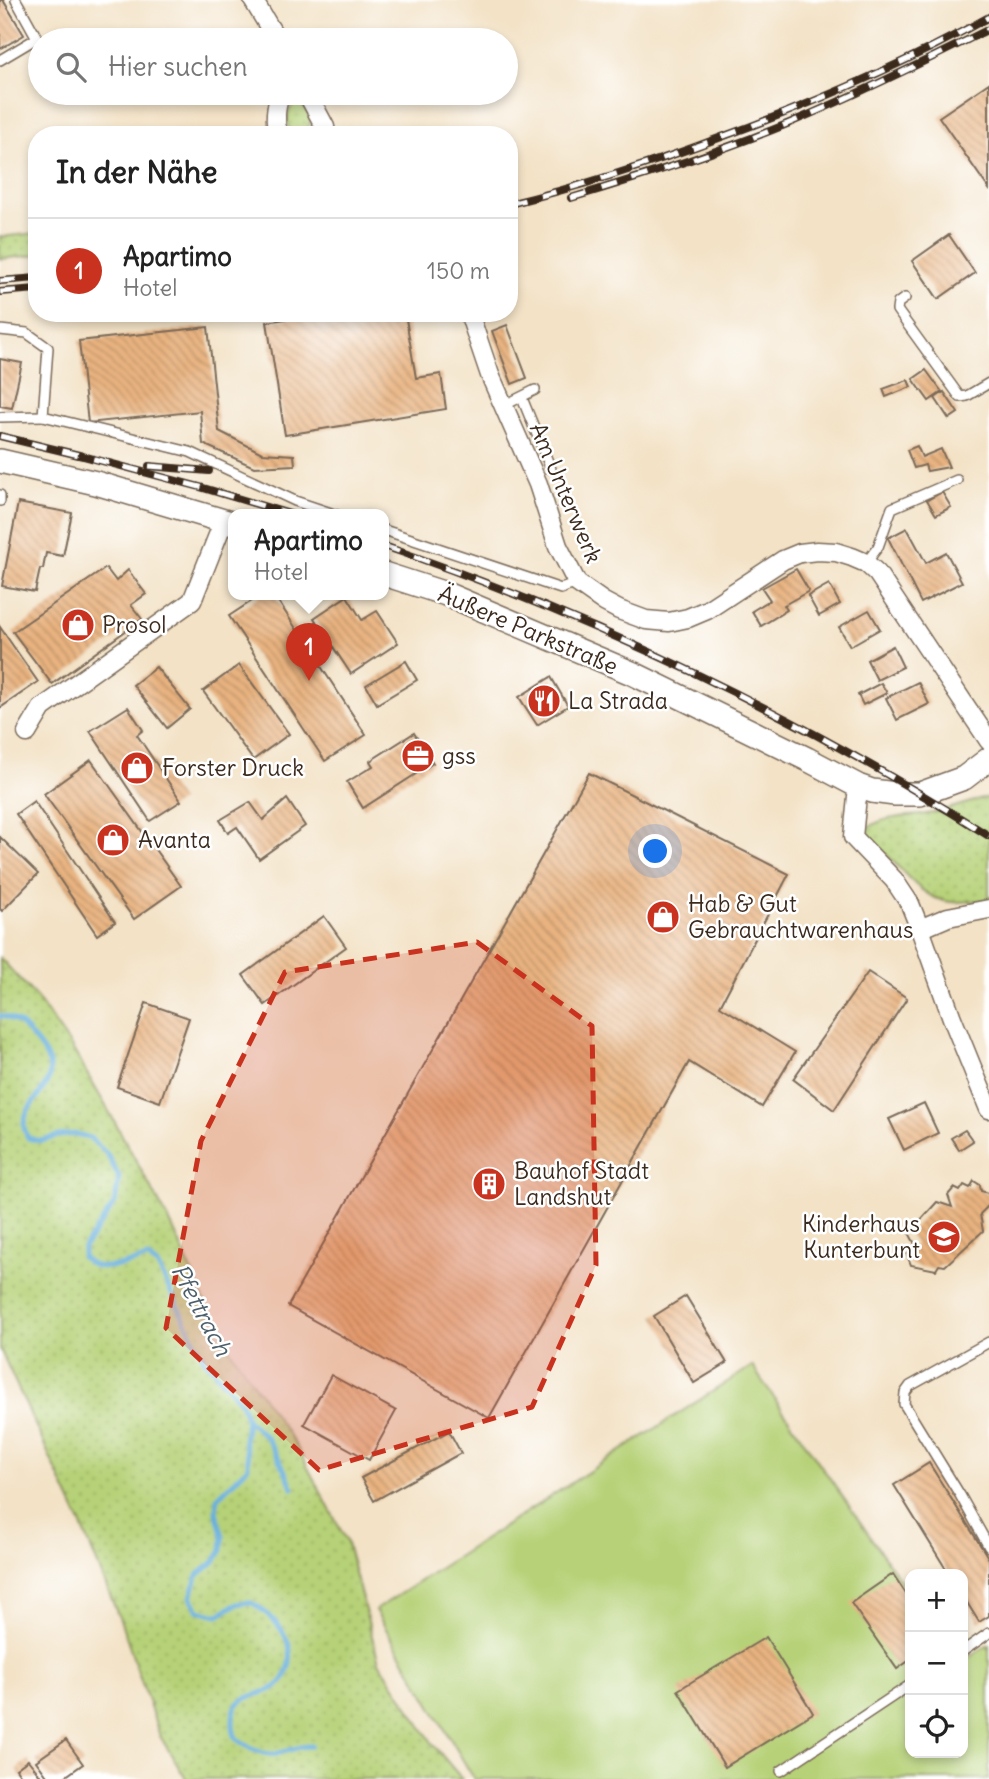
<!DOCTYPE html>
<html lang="de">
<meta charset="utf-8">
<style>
:root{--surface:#fff;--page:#f6f6f6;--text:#222;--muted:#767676;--line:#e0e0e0;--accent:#c8321e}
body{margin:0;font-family:Delius,sans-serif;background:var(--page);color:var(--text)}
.controls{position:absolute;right:21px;bottom:21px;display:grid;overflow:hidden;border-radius:14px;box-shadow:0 4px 10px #0003}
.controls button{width:63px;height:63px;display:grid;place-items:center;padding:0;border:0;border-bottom:2px solid var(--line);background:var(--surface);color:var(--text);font:35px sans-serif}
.you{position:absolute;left:656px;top:852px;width:24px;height:24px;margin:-18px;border:5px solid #fff;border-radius:50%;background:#1a73e8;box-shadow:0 0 0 10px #1a73e833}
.badge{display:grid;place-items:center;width:46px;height:46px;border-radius:50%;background:var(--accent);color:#fff;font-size:23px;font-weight:700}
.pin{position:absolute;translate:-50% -58px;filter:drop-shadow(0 2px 4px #0008)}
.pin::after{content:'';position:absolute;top:37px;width:24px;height:21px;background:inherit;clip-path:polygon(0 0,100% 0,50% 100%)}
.popup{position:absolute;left:228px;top:509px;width:161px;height:91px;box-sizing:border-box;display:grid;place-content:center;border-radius:14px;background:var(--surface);filter:drop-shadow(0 2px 5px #0005);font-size:23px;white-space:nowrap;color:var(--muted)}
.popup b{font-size:26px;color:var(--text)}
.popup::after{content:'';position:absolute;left:50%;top:100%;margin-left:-14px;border:14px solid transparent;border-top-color:var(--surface)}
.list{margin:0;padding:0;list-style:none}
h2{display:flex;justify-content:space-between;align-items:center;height:91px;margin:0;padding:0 28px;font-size:30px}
h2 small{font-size:23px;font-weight:400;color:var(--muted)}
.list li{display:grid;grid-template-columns:46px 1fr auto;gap:21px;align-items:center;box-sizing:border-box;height:105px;padding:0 28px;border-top:2px solid var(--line)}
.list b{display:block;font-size:26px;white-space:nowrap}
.list p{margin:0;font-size:23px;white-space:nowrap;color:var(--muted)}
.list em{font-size:23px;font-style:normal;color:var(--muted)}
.icon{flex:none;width:38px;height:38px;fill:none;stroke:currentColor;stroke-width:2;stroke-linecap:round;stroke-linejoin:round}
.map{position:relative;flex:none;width:989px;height:1779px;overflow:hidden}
.search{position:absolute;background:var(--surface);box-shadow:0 4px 10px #0003;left:28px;top:28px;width:490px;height:77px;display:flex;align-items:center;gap:18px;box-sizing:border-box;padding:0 24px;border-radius:38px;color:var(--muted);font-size:26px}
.panel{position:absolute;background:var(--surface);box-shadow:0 4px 10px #0003;left:28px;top:126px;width:490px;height:196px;border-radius:28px}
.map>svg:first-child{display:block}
.grass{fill:url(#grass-dots);stroke:#787e4a;stroke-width:2}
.garden{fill:#b6d177;stroke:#787e4a;stroke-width:2}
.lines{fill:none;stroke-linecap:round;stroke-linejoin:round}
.stream{stroke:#66afdd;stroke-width:5}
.building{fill:url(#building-back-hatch)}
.service-casing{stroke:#7b6a59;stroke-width:12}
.minor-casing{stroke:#7b6a59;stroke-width:21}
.tertiary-casing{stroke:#7b6a59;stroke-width:26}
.service{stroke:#fff;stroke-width:9}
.minor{stroke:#fff;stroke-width:18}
.tertiary{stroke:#fff;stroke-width:23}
.rail-casing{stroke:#3b2a1e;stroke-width:8}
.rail{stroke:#fff;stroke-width:5;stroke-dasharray:16;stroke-linecap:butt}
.marked{fill:#c8321e;fill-opacity:0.2;stroke:#c8321e;stroke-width:5;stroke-dasharray:14 9;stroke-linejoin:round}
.labels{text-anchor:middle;stroke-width:5;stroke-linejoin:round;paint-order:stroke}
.street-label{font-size:23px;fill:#3b2a1e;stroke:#fff}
.poi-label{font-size:23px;fill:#3b2a1e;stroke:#fff;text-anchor:start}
.water-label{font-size:24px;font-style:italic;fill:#4c5f6a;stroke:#fff}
</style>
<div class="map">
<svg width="989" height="1779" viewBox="0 0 989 1779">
<defs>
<pattern id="grass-dots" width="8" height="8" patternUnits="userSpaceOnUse" patternTransform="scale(1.75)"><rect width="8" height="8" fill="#b6d177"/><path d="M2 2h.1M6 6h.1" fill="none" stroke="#9db466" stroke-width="1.8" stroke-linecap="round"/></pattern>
<pattern id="building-back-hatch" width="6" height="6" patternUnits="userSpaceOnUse" patternTransform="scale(1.75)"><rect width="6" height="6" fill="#e9b380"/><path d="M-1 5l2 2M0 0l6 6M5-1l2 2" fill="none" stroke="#be9268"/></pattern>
</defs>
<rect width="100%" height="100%" fill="#fff"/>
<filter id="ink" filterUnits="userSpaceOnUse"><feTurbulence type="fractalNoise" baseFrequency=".0143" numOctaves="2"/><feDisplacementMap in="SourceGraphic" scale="14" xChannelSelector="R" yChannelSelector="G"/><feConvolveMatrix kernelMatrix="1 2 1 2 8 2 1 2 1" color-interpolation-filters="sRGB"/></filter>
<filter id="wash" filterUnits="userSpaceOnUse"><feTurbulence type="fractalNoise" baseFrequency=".00686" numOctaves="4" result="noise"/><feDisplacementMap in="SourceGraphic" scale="28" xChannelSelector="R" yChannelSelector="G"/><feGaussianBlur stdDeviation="1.57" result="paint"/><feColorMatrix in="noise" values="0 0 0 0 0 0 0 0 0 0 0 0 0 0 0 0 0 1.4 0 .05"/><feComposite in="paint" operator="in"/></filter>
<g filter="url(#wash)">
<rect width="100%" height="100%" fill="#f3e2c6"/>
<g class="grass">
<path d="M297 102C310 110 315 122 304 133L295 134 288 127C286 119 289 110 293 103Z"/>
<path d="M37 233V255L0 259V237Z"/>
<path d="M986 798 989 799V900C977 900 963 903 951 902 925 900 907 876 890 858 880 847 873 844 867 829 883 814 915 818 937 812 953 808 969 802 986 798Z"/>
<path d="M0 958 36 997 71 1046 107 1108 172 1226 218 1332 297 1447 346 1540 379 1662 435 1747 462 1779H186L160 1736 122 1625 82 1526 0 1349Z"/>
</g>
<path class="garden" d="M752 1366 910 1594V1753H963V1660L989 1645V1779H474L375 1610Z"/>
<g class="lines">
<g class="stream">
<path d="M0 1016C15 1018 22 1025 31 1036 38 1044 46 1053 49 1063 56 1088 21 1104 24 1128 25 1131 26 1134 28 1138L41 1141 58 1136 76 1134 90 1138 107 1154 119 1177 115 1203 84 1247 82 1257C87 1261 90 1265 96 1266 112 1270 133 1262 148 1258L158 1266 204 1359 241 1403 247 1420 244 1440 248 1459V1467L217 1498 216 1511 223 1537 222 1550 216 1560 197 1576 191 1597 198 1610 218 1615C227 1610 240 1599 252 1603 255 1604 258 1607 261 1609 281 1624 298 1647 287 1673 273 1707 225 1680 234 1733 236 1744 263 1755 274 1754 287 1752 297 1746 311 1746"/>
<path d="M247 1420 266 1437 280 1461 293 1488"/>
</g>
</g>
<g id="blocks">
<g class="building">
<path d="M0 0H3L24 35 0 49Z"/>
<path d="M989 83V189L939 117Z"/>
<path d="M949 235 975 273 938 299 912 261Z"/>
<path d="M321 313H405L416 378 441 374 446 409 285 435 267 322Z"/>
<path d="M507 325 527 378 512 384 492 331Z"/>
<path d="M208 327 219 431 262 453 294 455 295 465 254 467 203 444 200 411 88 423 79 341Z"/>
<path d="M0 359 22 363 12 408 0 406Z"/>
<path d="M926 370 942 392 929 401 913 379Z"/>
<path d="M908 380 911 387 886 397 883 389Z"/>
<path d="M944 392 958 413 949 419 935 398Z"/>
<path d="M917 446 922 457 941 449 949 467 927 471 925 465 914 468 907 450Z"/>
<path d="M942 492 951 507 936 515 927 500Z"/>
<path d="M18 503 72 513 63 556 46 553 43 569H40L35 592 2 586Z"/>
<path d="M907 528 926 563 946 552 962 582 921 603 888 538Z"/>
<path d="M106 568 116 581 128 570 146 594 131 605 142 619 52 684 13 632Z"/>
<path d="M796 569 809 591 784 605 787 610 761 626 752 611 770 600 762 588Z"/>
<path d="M829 584 840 604 819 616 808 596Z"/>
<path d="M261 595H274L366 735 325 761 229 616Z"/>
<path d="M347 596 362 620 377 611 398 643 351 674 314 618Z"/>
<path d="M869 610 880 629 850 646 839 627Z"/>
<path d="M0 627 38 682 0 708Z"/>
<path d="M893 646 903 667 877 680 867 660Z"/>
<path d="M406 661 417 680 377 704 366 685Z"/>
<path d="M239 665 289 734 253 760 203 691Z"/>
<path d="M156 667 190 709 167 728 133 685Z"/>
<path d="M551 677 568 706 537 725 519 697Z"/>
<path d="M918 682 929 704 897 720 886 698Z"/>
<path d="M881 683 887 693 863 705 858 695Z"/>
<path d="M128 707 143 730 137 735 181 801 150 821 90 731Z"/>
<path d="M414 733 433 763 363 808 347 782 373 766 370 761Z"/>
<path d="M91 760 181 886 134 919 44 794Z"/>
<path d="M589 773 789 874 720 1006 795 1052 762 1107 689 1062 489 1418 288 1306Z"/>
<path d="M287 799 305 826 259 859 237 827 228 833 220 820 250 802 263 820Z"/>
<path d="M34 801 115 922 97 935 16 814Z"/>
<path d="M0 837 38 874 2 911 0 909Z"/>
<path d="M324 916 346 947 265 1005 243 975Z"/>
<path d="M868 972 907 998 834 1110 793 1079Z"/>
<path d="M146 1003 189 1018 160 1102 117 1087Z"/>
<path d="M924 1103 938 1133 904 1150 889 1119Z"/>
<path d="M965 1130 973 1141 959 1150 951 1138Z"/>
<path d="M974 1181 980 1185 981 1191 988 1193 989 1196V1205L980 1214 983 1231 945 1266 939 1265 936 1270 911 1265 907 1255 915 1244 909 1233 937 1202 952 1207 948 1195 954 1188 960 1191 964 1185 970 1188Z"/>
<path d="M686 1296 727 1363 694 1383 654 1316Z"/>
<path d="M331 1375 396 1411 369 1460 304 1424Z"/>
<path d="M449 1431 461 1453 374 1501 361 1478Z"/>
<path d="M929 1463 989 1559V1616L979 1622 963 1596V1574H949L894 1485Z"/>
<path d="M893 1574 910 1600V1660L897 1669 851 1603Z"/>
<path d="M766 1637 813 1713 725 1767 678 1690Z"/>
<path d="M66 1740 83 1764 62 1779H49L36 1761Z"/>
<path d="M28 1760 40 1775 34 1779H23L16 1769Z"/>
</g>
</g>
</g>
<g filter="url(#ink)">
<use href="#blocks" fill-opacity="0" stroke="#7b6a59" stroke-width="2"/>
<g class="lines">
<defs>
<g id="service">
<path d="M0 60 37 38 16 0"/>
<path d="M905 298 898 303 897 310 960 397 967 396 989 383"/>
<path d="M0 330 27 333 48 348 43 416 190 452 295 501 337 515"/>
<path d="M522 398 551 469"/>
<path d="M503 406 535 390"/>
<path d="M0 417 43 416"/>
<path d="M0 495V501"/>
<path d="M384 530 561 589 577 583"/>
<path d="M866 563 878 547 892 508 957 480"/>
<path d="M989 1342 910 1386 905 1393 904 1404 960 1495 989 1547"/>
<path d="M963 1651 989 1633"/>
<path d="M781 1771 910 1685"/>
</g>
<g id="minor">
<path d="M253 0 277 40"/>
<path d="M307 93 325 127 321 135"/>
<path d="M278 135C274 119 276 108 280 93"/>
<path d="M469 313 490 375 538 484 558 546 577 583 604 602 619 610 646 620 669 622 688 618 707 610 783 560 800 553 817 551 836 552 852 557 866 563 877 573 989 741"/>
<path d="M27 733 42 708 192 601 224 520"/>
<path d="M858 786 853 837 894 880 910 904 920 929 952 1018 989 1109"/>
<path d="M920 929 948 917 989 909"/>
</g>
<g id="tertiary">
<path d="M0 461 96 483 234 524"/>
<path d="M384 574 446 594 634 674 807 759 858 786 872 791 895 794H920L964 778 989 759"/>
</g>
</defs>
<use href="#service" class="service-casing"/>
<use href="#minor" class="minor-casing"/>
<use href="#tertiary" class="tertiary-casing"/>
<use href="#service" class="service"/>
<use href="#minor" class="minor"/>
<use href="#tertiary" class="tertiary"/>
<defs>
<g id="rail">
<path d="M571 198C644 176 717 153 787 124 856 95 922 63 989 29"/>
<path d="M509 204C583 186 656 162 727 135 817 102 906 63 989 17"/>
<path d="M0 281 37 278"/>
<path d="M0 292 37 289"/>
<path d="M0 436 83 456 200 487 293 515"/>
<path d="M149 466 209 471"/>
<path d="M384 546C593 617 803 718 989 836"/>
</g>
</defs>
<use href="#rail" class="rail-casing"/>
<use href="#rail" class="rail"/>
</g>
</g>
<path class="marked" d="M477 942 592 1026 596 1265 532 1407 319 1470 166 1328 201 1141 285 972Z"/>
<defs>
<symbol id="shop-disc" viewBox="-11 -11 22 22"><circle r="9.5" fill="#c8321e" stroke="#fff"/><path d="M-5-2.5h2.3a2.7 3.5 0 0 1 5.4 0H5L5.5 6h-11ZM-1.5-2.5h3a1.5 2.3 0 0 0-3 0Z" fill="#fff"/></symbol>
<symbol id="restaurant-disc" viewBox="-11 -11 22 22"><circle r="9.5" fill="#c8321e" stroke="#fff"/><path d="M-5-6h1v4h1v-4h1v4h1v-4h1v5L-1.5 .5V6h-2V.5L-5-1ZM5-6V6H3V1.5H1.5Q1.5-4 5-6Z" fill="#fff"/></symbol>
<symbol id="office-disc" viewBox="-11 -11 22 22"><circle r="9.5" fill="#c8321e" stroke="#fff"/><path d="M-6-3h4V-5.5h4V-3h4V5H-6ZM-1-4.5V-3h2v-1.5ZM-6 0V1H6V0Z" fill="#fff"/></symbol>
<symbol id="building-disc" viewBox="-11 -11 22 22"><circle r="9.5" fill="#c8321e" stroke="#fff"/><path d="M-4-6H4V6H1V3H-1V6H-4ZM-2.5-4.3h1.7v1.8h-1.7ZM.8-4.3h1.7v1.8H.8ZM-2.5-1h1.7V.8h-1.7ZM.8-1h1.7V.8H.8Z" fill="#fff"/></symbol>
<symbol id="school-disc" viewBox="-11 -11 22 22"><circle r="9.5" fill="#c8321e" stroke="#fff"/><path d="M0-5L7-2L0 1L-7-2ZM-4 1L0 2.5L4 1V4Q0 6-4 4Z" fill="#fff"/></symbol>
</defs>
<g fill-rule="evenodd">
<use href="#shop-disc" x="59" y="606" width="38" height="38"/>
<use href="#restaurant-disc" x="525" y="682" width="38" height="38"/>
<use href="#office-disc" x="399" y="737" width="38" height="38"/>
<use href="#shop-disc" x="118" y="749" width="38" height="38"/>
<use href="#shop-disc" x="94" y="821" width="38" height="38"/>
<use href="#shop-disc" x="644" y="898" width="38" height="38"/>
<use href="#building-disc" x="470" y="1165" width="38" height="38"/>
<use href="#school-disc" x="925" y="1218" width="38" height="38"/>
</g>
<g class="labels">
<g class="street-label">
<text transform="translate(566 493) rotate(67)" y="8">Am Unterwerk</text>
<text transform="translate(528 630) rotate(23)" y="8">Äußere Parkstraße</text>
</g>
<g class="poi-label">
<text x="102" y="633">Prosol</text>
<text x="568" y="709">La Strada</text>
<text x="442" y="764">gss</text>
<text x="162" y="776">Forster Druck</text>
<text x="138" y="848">Avanta</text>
<text x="688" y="912">Hab &amp; Gut<tspan x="688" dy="26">Gebrauchtwarenhaus</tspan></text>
<text x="514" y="1179">Bauhof Stadt<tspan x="514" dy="26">Landshut</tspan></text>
<text x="920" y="1232" text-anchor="end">Kinderhaus<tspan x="920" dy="26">Kunterbunt</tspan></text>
</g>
<g class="water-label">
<text transform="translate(201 1310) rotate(62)" y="8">Pfettrach</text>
</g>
</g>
</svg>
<div class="controls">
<button>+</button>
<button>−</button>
<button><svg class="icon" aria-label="locate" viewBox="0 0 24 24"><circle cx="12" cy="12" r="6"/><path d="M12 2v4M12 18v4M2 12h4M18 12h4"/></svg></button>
</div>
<div class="you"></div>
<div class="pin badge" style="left:309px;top:681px">1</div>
<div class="popup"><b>Apartimo</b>Hotel</div>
<div class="search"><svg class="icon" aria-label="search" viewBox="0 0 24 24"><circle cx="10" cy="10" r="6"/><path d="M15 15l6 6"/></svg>Hier suchen</div>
<section class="panel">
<h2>In der Nähe<small></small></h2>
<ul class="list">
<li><span class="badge">1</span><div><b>Apartimo</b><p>Hotel</p></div><em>150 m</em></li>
</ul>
</section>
</div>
